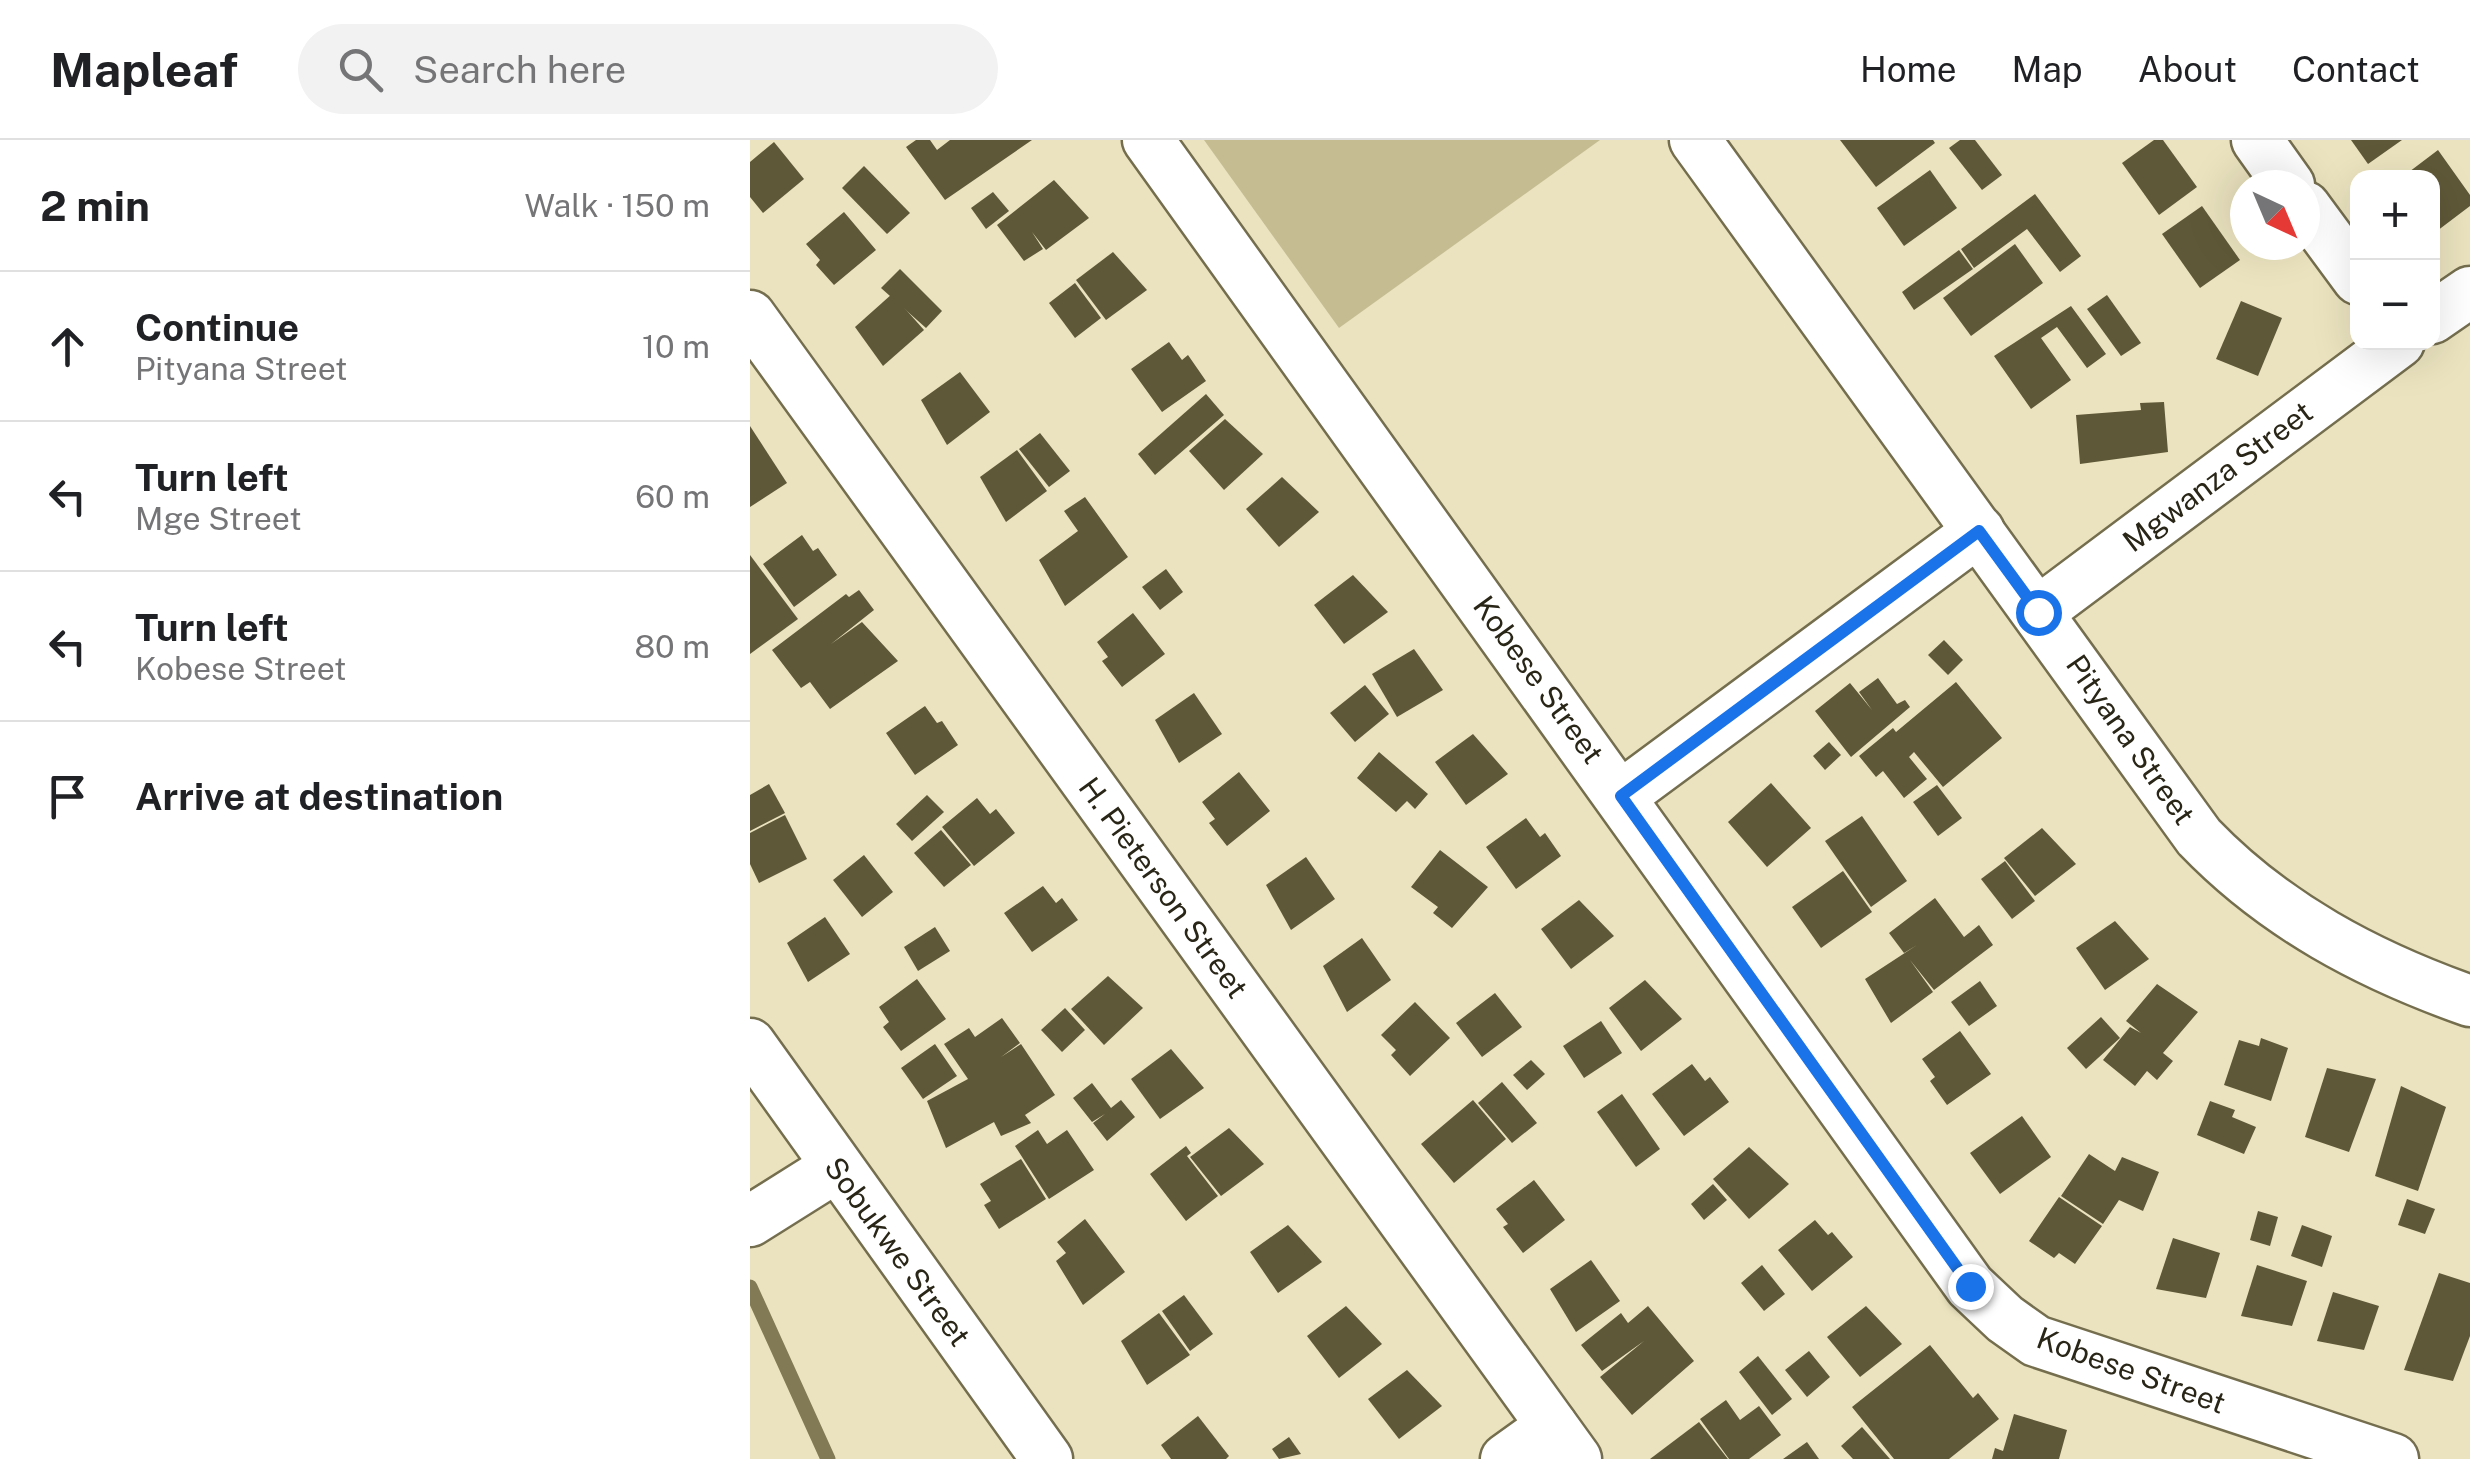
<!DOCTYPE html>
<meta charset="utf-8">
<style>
:root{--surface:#fff;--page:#f2f2f2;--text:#202124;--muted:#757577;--line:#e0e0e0}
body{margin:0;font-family:"Public Sans",sans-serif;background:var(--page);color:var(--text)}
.controls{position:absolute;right:30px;top:30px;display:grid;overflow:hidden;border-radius:20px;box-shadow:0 10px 40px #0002}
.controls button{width:90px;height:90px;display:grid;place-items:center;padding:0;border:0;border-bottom:2px solid var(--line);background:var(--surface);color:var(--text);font:50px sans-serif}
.compass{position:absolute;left:1480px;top:30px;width:90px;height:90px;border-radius:50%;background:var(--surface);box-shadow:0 10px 40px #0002;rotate:136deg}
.stop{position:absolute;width:30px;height:30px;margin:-22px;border:8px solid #1a73e8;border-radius:50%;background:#fff}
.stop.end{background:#1a73e8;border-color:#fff;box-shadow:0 2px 10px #0008}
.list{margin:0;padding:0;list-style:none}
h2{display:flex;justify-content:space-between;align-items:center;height:130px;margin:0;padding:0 40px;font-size:42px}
h2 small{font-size:32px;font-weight:400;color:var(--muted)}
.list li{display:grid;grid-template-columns:65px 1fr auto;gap:30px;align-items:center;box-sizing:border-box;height:150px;padding:0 40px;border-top:2px solid var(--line)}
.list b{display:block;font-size:38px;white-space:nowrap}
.list p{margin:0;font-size:32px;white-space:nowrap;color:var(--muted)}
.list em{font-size:32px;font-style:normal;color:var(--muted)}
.icon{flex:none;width:55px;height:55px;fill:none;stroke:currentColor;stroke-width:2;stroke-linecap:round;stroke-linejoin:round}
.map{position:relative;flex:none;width:1720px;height:1319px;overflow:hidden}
header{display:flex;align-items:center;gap:60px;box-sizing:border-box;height:140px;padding:0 50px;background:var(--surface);border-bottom:2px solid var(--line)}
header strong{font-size:48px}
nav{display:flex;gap:55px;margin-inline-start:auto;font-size:35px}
.search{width:700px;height:90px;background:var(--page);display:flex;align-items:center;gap:25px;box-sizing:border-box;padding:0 35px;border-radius:55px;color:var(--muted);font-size:38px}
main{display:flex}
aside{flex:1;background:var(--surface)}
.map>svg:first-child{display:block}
.green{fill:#c5bc92}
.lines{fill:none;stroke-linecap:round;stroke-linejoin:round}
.stream{stroke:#827a55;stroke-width:15}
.building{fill:#5f5838}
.minor-casing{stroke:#756e4e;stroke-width:55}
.minor{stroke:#fff;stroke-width:50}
.route{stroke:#1a73e8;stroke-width:12}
.labels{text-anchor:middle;stroke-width:10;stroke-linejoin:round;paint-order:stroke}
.street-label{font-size:30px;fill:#292618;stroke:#fff}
</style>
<header>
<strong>Mapleaf</strong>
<div class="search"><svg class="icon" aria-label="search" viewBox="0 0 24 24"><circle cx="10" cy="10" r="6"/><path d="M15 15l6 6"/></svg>Search here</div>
<nav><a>Home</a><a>Map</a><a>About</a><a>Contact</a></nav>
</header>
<main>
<aside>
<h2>2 min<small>Walk · 150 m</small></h2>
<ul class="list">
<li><svg class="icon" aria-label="ahead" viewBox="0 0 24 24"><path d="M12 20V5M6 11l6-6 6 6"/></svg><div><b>Continue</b><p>Pityana Street</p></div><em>10 m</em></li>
<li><svg class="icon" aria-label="left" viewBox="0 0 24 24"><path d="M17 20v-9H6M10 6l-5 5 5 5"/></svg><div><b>Turn left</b><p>Mge Street</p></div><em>60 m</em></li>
<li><svg class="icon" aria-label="left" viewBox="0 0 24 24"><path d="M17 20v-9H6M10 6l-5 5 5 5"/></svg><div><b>Turn left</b><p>Kobese Street</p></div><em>80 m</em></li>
<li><svg class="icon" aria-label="arrive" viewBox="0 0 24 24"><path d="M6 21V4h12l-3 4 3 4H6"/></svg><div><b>Arrive at destination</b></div></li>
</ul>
</aside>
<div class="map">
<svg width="1720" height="1319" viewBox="0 0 1720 1319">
<rect width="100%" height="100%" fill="#ebe3bf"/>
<path class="green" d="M454 0H850L589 188Z"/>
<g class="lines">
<path class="stream" d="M0 1147 78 1319"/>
</g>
<g class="building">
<path d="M166 0H180L187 10 200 0H282L195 60 156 7Z"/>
<path d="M1090 0H1183L1185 3 1126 47Z"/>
<path d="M1210 0H1225L1252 35 1232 50 1199 8Z"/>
<path d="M1404 0H1413L1447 47 1409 75 1372 23Z"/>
<path d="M1601 0H1652L1618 24Z"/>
<path d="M24 2 54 39 13 73 0 57V22Z"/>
<path d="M1688 10 1720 55V66L1687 91 1682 85V38H1651Z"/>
<path d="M114 26 160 73 137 94 92 48Z"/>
<path d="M1180 30 1207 68 1154 106 1127 68Z"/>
<path d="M304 40 339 78 296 110 282 92 293 109 274 121 247 85Z"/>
<path d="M243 52 259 71 236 89 221 68Z"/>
<path d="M1285 54 1331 116 1310 132 1277 89 1224 128 1211 109Z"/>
<path d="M1452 66 1490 120 1450 148 1412 94Z"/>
<path d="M94 72 126 110 84 145 66 125 70 120 56 104Z"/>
<path d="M1265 104 1293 143 1221 196 1193 158Z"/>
<path d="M1209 110 1223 129 1164 170 1152 152Z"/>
<path d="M363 112 397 150 356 180 326 140Z"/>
<path d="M150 129 192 171 176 188 131 148Z"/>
<path d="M325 143 351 178 325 198 299 163Z"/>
<path d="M142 154 174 190 133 226 105 187Z"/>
<path d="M1357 155 1391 203 1371 216 1337 169Z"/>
<path d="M1491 161 1532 178 1508 236 1466 219Z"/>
<path d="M1321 166 1356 214 1337 228 1307 187 1291 198 1321 240 1281 269 1244 216Z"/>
<path d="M419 202 432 220 438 215 456 241 412 272 381 229Z"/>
<path d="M210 232 240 272 197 305 171 260Z"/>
<path d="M456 254 474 275 405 335 388 314Z"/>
<path d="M1414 262 1418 312 1330 324 1326 275 1391 270 1390 263Z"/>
<path d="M475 279 513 314 474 350 439 311Z"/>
<path d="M0 286 37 343 0 367Z"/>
<path d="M290 293 320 331 299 347 269 309Z"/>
<path d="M267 310 297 351 256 382 230 337Z"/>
<path d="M532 337 569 372 529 407 496 369Z"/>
<path d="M335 357 378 417 315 466 289 420 328 391 314 371Z"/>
<path d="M52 395 63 411 68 408 87 435 44 467 13 424Z"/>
<path d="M0 415 48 479 0 514Z"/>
<path d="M416 429 433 452 410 470 392 447Z"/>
<path d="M603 435 638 472 594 504 564 465Z"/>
<path d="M109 450 124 470 81 504 112 482 148 521 80 569 60 542 51 548 22 510 96 454 99 457Z"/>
<path d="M383 473 415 514 372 547 352 521 358 517 347 502Z"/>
<path d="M1194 500 1213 520 1198 535 1178 515Z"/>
<path d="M664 509 693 550 647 577 622 534Z"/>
<path d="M1128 538 1147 564 1155 560 1160 567 1101 617 1065 571 1100 543 1122 570 1109 552Z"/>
<path d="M1206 542 1252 598 1193 647 1164 612 1159 617 1177 639 1154 658 1133 631 1126 637 1109 616 1143 588 1146 592Z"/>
<path d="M615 545 639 574 605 602 580 573Z"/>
<path d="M444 553 472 594 429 623 405 580Z"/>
<path d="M175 566 187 583 192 581 208 605 165 635 136 593Z"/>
<path d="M723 594 758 634 716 665 685 622Z"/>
<path d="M1079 602 1091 615 1075 630 1063 616Z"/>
<path d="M629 612 678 654 665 669 657 661 646 672 607 638Z"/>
<path d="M489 632 520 671 477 706 459 683 465 679 452 662Z"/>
<path d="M1021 643 1061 688 1017 727 978 682Z"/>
<path d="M19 644 35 673 0 691V655Z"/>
<path d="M1187 645 1212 678 1188 696 1163 662Z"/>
<path d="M177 655 194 672 162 701 146 684Z"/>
<path d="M227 658 240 674 246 669 265 693 224 726 192 687Z"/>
<path d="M35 675 57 719 9 743 0 724V693Z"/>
<path d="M1112 676 1157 741 1121 767 1075 701Z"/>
<path d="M776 678 790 697 795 693 811 716 766 749 736 707Z"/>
<path d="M1292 688 1326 724 1285 756 1254 718Z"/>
<path d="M191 690 221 725 194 747 164 713Z"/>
<path d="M690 710 738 747 702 788 683 773 688 767 661 747Z"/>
<path d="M114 715 143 752 112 777 83 740Z"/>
<path d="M556 717 585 759 541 790 516 745Z"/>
<path d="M1255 721 1285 761 1262 779 1231 739Z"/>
<path d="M1093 731 1122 772 1071 808 1042 767Z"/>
<path d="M293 746 306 763 312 758 328 780 282 812 254 773Z"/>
<path d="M1185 758 1214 797 1229 785 1243 805 1184 850 1160 820 1183 852 1141 883 1115 839 1167 805 1154 813 1139 793Z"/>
<path d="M829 760 864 796 821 829 791 789Z"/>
<path d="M75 777 100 814 58 842 37 803Z"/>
<path d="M1365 781 1399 819 1355 850 1326 808Z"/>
<path d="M185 787 200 811 168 831 154 807Z"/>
<path d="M612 798 641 840 597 872 573 826Z"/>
<path d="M358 836 393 868 354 905 321 869Z"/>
<path d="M167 839 196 879 151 911 133 887 139 882 129 867Z"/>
<path d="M895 840 932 879 891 911 859 868Z"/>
<path d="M1230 841 1247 866 1219 886 1201 862Z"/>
<path d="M1407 844 1448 872 1413 913 1423 921 1407 940 1397 931 1385 946 1353 920 1380 887 1391 893 1376 881Z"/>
<path d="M745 853 772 887 732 917 706 883Z"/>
<path d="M665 862 700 898 660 936 641 915 646 910 631 895Z"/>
<path d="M315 868 335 890 312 912 291 890Z"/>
<path d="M1351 877 1370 898 1336 929 1317 908Z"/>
<path d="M252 878 270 903 251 917 271 904 305 955 275 975 281 983 251 996 244 982 196 1008 177 961 218 939 194 904 219 888 225 897Z"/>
<path d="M851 881 872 913 834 938 813 906Z"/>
<path d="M1210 891 1241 934 1197 965 1180 941 1185 937 1172 919Z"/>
<path d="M1511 898 1538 908 1521 961 1474 945 1489 900 1509 906Z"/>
<path d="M185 904 207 936 173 959 151 928Z"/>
<path d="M421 909 454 948 410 979 381 939Z"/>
<path d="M781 920 795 934 777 950 763 935Z"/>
<path d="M942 924 955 941 960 937 979 962 934 996 902 954Z"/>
<path d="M1577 928 1626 939 1599 1012 1555 997Z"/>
<path d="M752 942 787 983 762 1003 728 963Z"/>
<path d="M342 943 361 968 371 960 385 977 357 1001 343 983 355 974 342 982 323 958Z"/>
<path d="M1651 946 1696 967 1668 1051 1625 1036Z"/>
<path d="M872 954 910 1009 886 1027 847 972Z"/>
<path d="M723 960 756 999 704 1043 671 1004Z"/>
<path d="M1460 961 1485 970 1482 977 1506 987 1494 1014 1447 995Z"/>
<path d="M1272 976 1301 1017 1250 1054 1220 1013Z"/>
<path d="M479 988 514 1024 471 1056 440 1017Z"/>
<path d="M288 990 297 1004 317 990 344 1030 299 1059 265 1006Z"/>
<path d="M436 1006 441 1013 437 1016 468 1056 436 1081 400 1034Z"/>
<path d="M999 1007 1039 1044 999 1079 963 1039Z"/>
<path d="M1339 1014 1365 1031 1372 1017 1409 1032 1393 1071 1369 1060 1353 1084 1311 1056Z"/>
<path d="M271 1019 296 1059 249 1089 234 1065 241 1061 230 1044Z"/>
<path d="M784 1040 815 1080 773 1113 753 1087 758 1084 746 1069Z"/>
<path d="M963 1044 977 1060 954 1080 941 1064Z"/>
<path d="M1309 1057 1352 1086 1325 1124 1309 1113 1304 1118 1279 1101Z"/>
<path d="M1657 1059 1685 1069 1675 1094 1648 1085Z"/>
<path d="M1508 1071 1528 1077 1520 1106 1500 1100Z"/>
<path d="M335 1079 375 1132 333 1165 306 1121 316 1113 307 1102Z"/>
<path d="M1065 1080 1078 1095 1082 1092 1103 1117 1062 1151 1028 1110Z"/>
<path d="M538 1085 572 1122 528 1153 500 1112Z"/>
<path d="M1552 1085 1582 1096 1572 1127 1541 1116Z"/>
<path d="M1423 1098 1470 1113 1456 1158 1406 1149Z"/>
<path d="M841 1120 870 1161 826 1192 800 1149Z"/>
<path d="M1012 1125 1035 1154 1014 1171 991 1143Z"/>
<path d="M1507 1125 1557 1141 1542 1186 1491 1176Z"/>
<path d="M1689 1133 1720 1143V1196L1703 1241 1654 1230Z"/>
<path d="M1583 1152 1629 1166 1614 1210 1567 1201Z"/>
<path d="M434 1155 463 1194 440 1211 412 1171Z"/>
<path d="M596 1166 632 1204 589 1238 557 1196Z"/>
<path d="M898 1166 944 1221 882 1275 850 1237 894 1201 852 1231 831 1205 871 1173 878 1183Z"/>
<path d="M1116 1166 1152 1204 1110 1237 1077 1197Z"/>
<path d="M409 1173 440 1215 397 1245 371 1201Z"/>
<path d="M1180 1205 1223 1258 1228 1253 1249 1279 1199 1319H1144L1102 1267Z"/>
<path d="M1059 1211 1080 1237 1057 1257 1035 1230Z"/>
<path d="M1008 1216 1042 1259 1022 1275 989 1232Z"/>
<path d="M657 1230 692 1266 649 1299 618 1259Z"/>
<path d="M976 1260 990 1280 1009 1266 1031 1295 999 1319H979L950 1279Z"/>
<path d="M1264 1274 1317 1290 1309 1319H1242L1245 1308 1253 1311Z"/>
<path d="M448 1276 479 1316 476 1319H421L411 1305Z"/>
<path d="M949 1282 978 1319H900Z"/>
<path d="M1112 1287 1140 1319H1103L1091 1306Z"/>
<path d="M539 1297 551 1314 529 1319 522 1309Z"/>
<path d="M1057 1302 1069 1319H1033Z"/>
</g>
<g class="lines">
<defs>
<g id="minor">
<path d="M398 0 1220 1146 1255 1179 1286 1201 1643 1319"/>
<path d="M945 0 1449 697C1525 776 1618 825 1720 861"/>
<path d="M1507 0 1539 45"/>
<path d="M1555 67 1608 139"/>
<path d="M0 176 826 1319"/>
<path d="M1682 178 1720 152"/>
<path d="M1288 472 1649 202"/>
<path d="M871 656 1229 391"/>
<path d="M0 904 297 1319"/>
<path d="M0 1081 86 1027"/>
<path d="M756 1319 802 1286"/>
</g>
</defs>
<use href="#minor" class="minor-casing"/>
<use href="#minor" class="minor"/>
</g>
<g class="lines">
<path class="route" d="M1220 1146 871 656 1229 391 1288 472"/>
</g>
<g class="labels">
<g class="street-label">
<text transform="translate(1468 337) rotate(-37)" y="10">Mgwanza Street</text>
<text transform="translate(788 540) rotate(54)" y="10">Kobese Street</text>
<text transform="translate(1380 600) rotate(55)" y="10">Pityana Street</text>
<text transform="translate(413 748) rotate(54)" y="10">H. Pieterson Street</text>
<text transform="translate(147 1112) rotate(54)" y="10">Sobukwe Street</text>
<text transform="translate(1381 1231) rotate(20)" y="10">Kobese Street</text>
</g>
</g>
</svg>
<div class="controls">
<button>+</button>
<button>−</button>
</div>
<svg class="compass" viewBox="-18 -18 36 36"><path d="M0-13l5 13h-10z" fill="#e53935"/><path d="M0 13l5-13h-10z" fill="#757577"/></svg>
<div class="stop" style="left:1288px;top:472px"></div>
<div class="stop end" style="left:1220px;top:1146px"></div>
</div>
</main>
